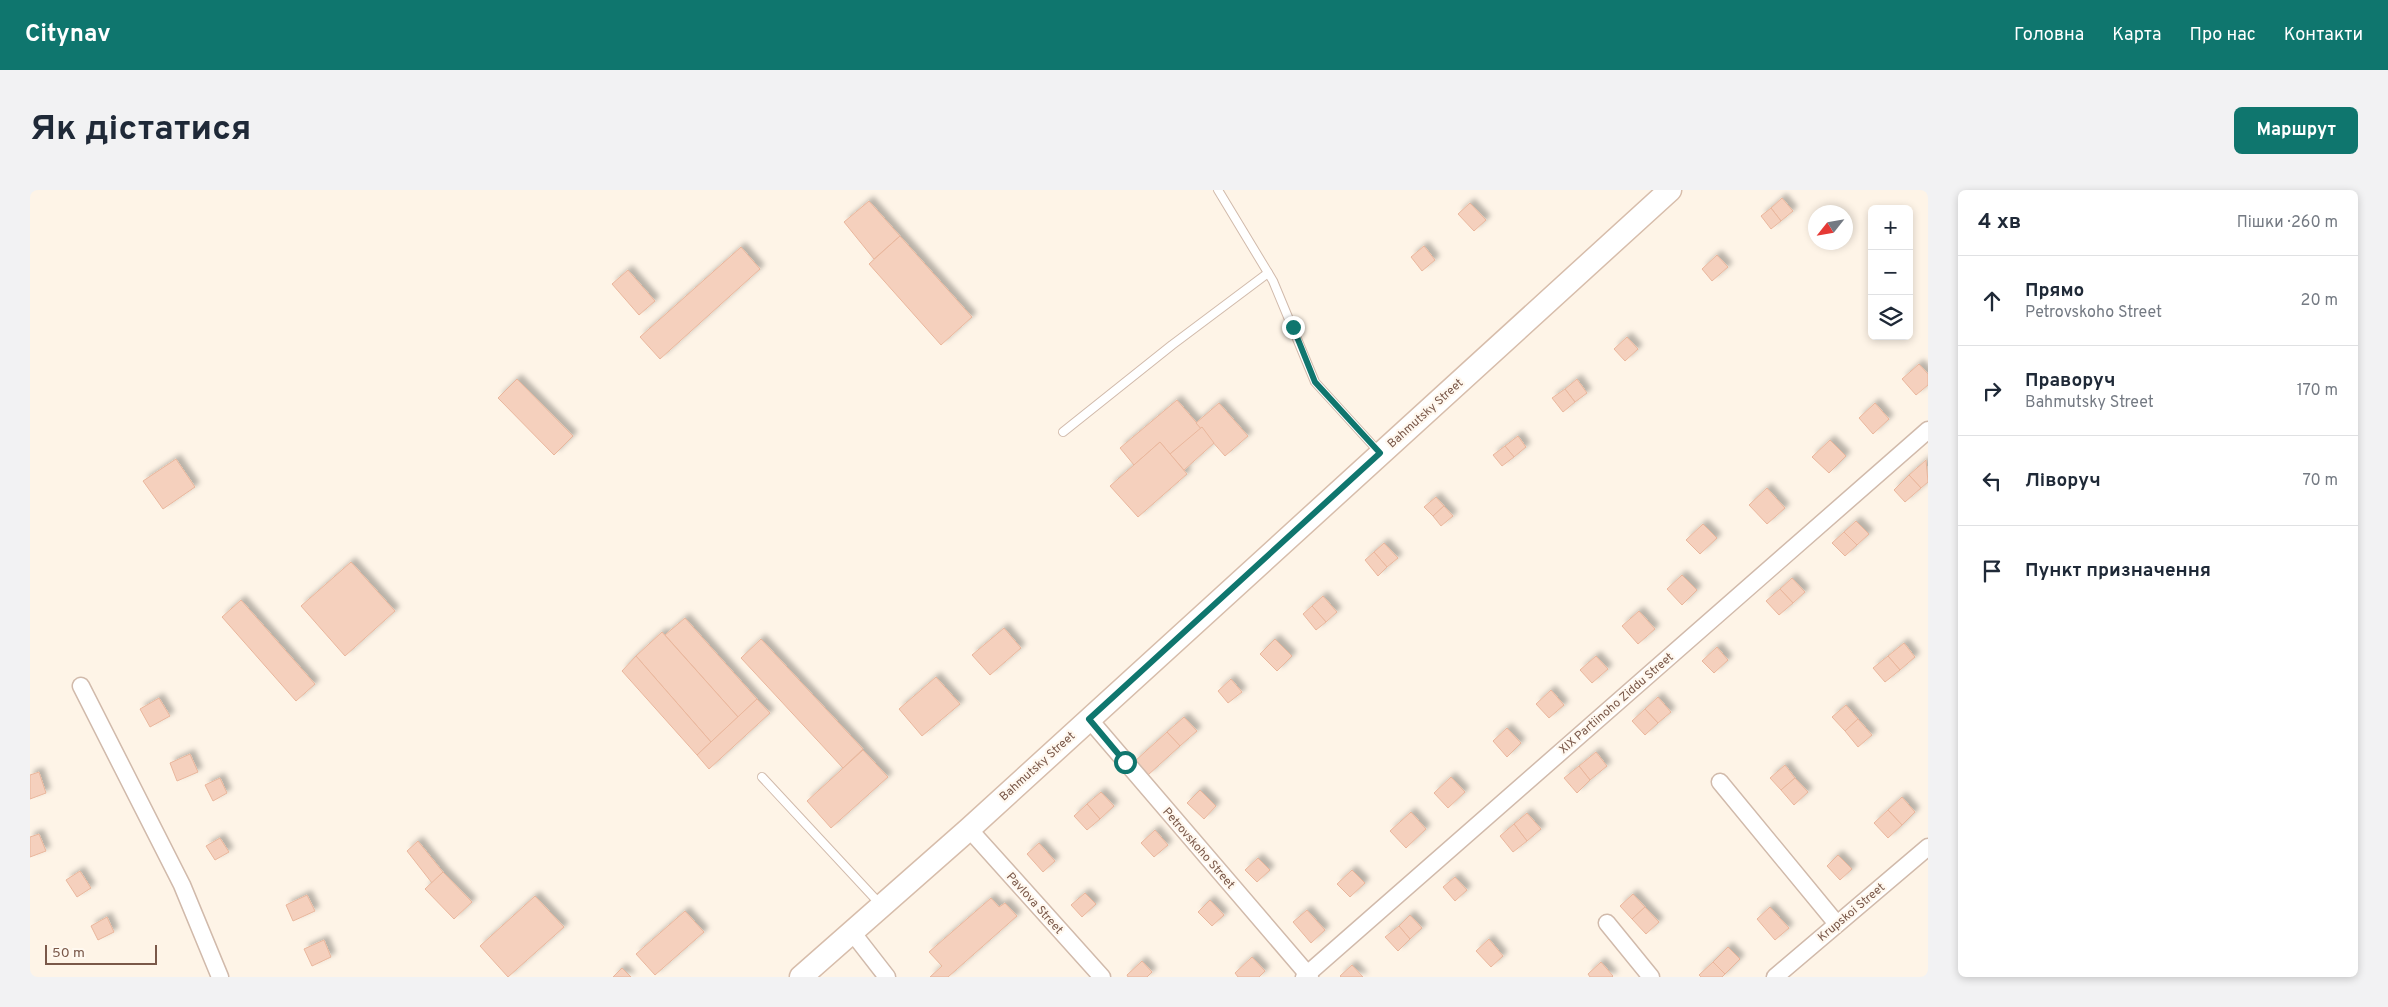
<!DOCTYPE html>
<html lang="uk">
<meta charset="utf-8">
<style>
:root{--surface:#fff;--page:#f2f2f3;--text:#1f2937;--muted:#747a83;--line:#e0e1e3;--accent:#0f766e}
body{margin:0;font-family:Overpass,sans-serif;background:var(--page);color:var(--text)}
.controls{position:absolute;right:15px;top:15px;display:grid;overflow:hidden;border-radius:8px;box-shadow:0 2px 8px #0003}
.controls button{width:45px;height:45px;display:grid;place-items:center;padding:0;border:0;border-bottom:1px solid var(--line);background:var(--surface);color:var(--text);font:25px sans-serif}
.compass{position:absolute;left:1778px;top:15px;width:45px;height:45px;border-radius:50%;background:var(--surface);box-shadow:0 2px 8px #0003;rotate:239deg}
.scale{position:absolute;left:15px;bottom:12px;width:112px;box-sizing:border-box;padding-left:5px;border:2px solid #7a5849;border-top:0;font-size:14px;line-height:18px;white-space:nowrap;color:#7a5849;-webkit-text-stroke:4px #fff8ef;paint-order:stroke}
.stop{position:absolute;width:15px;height:15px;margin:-11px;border:4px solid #0f766e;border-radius:50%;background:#fff}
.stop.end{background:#0f766e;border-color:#fff;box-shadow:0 1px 5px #0008}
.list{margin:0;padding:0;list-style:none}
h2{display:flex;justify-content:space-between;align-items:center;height:65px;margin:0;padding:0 20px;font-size:21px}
h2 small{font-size:16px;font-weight:400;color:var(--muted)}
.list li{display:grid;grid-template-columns:32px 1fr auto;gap:15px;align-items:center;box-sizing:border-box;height:90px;padding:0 20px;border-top:1px solid var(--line)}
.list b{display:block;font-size:19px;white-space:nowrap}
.list p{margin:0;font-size:16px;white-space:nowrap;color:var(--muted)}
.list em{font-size:16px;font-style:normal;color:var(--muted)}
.icon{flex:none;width:28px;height:28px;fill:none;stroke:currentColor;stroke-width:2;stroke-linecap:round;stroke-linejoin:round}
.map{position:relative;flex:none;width:1898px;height:787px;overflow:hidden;border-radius:8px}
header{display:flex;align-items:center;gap:30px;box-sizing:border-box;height:70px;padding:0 25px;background:var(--accent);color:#fff}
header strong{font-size:24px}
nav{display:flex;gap:28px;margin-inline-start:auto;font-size:18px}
.intro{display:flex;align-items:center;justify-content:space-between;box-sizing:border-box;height:120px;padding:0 30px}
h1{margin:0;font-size:35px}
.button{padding:12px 22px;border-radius:8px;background:var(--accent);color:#fff;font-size:18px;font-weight:700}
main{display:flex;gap:30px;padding:0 30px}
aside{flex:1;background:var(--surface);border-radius:8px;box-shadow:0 2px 8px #0003}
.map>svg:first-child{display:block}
.building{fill:#f5d0bd;stroke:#e9b69c;filter:url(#shadow)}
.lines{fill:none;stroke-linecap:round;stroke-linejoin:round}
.lane-casing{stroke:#d1baab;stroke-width:10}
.street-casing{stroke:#d1baab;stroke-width:19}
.secondary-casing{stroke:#d7bdab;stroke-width:25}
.lane{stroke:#fff;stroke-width:8}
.street{stroke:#fff;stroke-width:16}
.secondary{stroke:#fff;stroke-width:22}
.route{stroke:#0f766e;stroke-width:6}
.labels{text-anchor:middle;stroke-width:4.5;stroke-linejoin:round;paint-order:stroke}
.street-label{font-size:12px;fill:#7a5849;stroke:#fff8ef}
</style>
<header>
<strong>Citynav</strong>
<nav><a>Головна</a><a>Карта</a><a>Про нас</a><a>Контакти</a></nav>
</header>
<div class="intro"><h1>Як дістатися</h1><a class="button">Маршрут</a></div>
<main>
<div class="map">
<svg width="1898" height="787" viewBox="0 0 1898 787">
<defs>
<filter id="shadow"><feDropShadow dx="4.5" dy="-4.5" stdDeviation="2.5" flood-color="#0004"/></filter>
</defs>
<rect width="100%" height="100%" fill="#fef4e7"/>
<g class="building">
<path d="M1752 8 1763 21 1751 31 1741 18Z"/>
<path d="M839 11 870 46 844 69 814 32Z"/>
<path d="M1440 13 1456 30 1444 41 1428 24Z"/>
<path d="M1741 18 1751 31 1741 39 1731 26Z"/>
<path d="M870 46 942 127 911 155 839 74Z"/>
<path d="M1394 56 1405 70 1392 81 1381 67Z"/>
<path d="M711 57 730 79 630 169 610 147Z"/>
<path d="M1687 65 1698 77 1682 91 1672 79Z"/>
<path d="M598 80 625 111 609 125 582 94Z"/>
<path d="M1597 147 1608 159 1595 171 1584 159Z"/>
<path d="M1889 174 1898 184V195L1886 205 1872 189Z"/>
<path d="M487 189 543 246 524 265 468 208Z"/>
<path d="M1547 189 1557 203 1545 212 1535 199Z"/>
<path d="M1535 199 1545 212 1533 222 1522 208Z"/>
<path d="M1147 210 1172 239 1140 264 1130 252 1104 275 1090 258Z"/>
<path d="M1189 213 1218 246 1195 266 1166 233Z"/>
<path d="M1845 213 1859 229 1843 244 1829 228Z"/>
<path d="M1172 237 1184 253 1154 280 1140 264Z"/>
<path d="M1488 246 1496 257 1484 267 1475 256Z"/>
<path d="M1800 250 1816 266 1799 283 1782 267Z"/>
<path d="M1130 252 1157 284 1108 327 1080 296Z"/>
<path d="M1475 256 1484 267 1472 276 1463 265Z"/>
<path d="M146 269 165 297 133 319 113 291Z"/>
<path d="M1896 270 1898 292 1891 298 1879 285Z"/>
<path d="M1879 285 1891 298 1875 312 1864 300Z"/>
<path d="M1737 298 1755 318 1737 334 1719 315Z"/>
<path d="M1406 307 1414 316 1403 326 1394 317Z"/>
<path d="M1414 316 1423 326 1411 336 1403 326Z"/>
<path d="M1826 331 1839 344 1827 355 1814 342Z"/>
<path d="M1673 334 1687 348 1670 364 1656 350Z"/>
<path d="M1814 342 1827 355 1815 366 1802 353Z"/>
<path d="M1354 353 1368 368 1357 377 1344 362Z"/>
<path d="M1344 362 1357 377 1348 386 1335 370Z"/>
<path d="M321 372 365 421 315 466 271 416Z"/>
<path d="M1652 385 1667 400 1652 415 1637 399Z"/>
<path d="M1762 388 1775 402 1763 413 1750 399Z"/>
<path d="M1750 399 1763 413 1749 425 1736 411Z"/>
<path d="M1293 406 1307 422 1296 432 1282 416Z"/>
<path d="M211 410 285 494 266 511 192 427Z"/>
<path d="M1282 416 1296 432 1286 440 1273 424Z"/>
<path d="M1609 421 1625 439 1608 454 1592 436Z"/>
<path d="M655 428 727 509 708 527 635 445Z"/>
<path d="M974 438 991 458 960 485 942 465Z"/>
<path d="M632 442 708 527 681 552 606 466Z"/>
<path d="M731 449 833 559 813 578 711 468Z"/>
<path d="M1245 449 1262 466 1247 481 1230 464Z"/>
<path d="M1874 453 1885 467 1870 480 1858 466Z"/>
<path d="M1687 457 1698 470 1684 483 1672 471Z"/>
<path d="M606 466 681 552 667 565 592 481Z"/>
<path d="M1566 466 1578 479 1562 493 1550 480Z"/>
<path d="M1858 466 1870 480 1855 492 1843 478Z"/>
<path d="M906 487 930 514 892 546 869 519Z"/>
<path d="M1201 489 1212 502 1198 513 1188 501Z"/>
<path d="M1521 500 1534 515 1519 528 1506 514Z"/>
<path d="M1628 507 1641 522 1628 533 1615 519Z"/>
<path d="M129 508 140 526 120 537 110 519Z"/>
<path d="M727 509 740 523 679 579 667 565Z"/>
<path d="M1816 515 1828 529 1815 541 1802 527Z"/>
<path d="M1615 519 1628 533 1615 545 1602 531Z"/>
<path d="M1154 527 1167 541 1150 556 1137 542Z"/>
<path d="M1828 529 1842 545 1828 557 1815 541Z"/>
<path d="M1477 538 1491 553 1477 567 1463 551Z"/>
<path d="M1137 542 1150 556 1118 585 1105 571Z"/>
<path d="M833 560 858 587 801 638 777 611Z"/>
<path d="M1566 562 1577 576 1560 590 1549 576Z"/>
<path d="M160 564 168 582 147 591 140 573Z"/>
<path d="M1755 575 1765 588 1751 600 1740 588Z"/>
<path d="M1549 576 1560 590 1547 603 1534 588Z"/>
<path d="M9 582 16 603 0 609V585Z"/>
<path d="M1421 587 1435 602 1418 618 1404 603Z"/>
<path d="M190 588 197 603 183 611 175 595Z"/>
<path d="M1765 588 1778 602 1764 615 1751 600Z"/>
<path d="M1170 600 1186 616 1174 629 1157 613Z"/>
<path d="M1071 602 1084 616 1070 629 1057 614Z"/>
<path d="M1872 607 1885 622 1872 635 1858 620Z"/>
<path d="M1057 614 1070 629 1057 640 1044 626Z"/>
<path d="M1858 620 1872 635 1858 648 1844 633Z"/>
<path d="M1381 622 1396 639 1376 658 1360 641Z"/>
<path d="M1497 623 1511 639 1497 651 1484 634Z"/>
<path d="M1484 634 1497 651 1483 662 1470 646Z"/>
<path d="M1125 640 1138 655 1124 667 1111 653Z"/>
<path d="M9 644 16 661 0 667V647Z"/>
<path d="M190 648 199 662 185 670 176 656Z"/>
<path d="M388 651 413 682 402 693 377 661Z"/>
<path d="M1009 653 1025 671 1013 682 997 664Z"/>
<path d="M1808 665 1822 679 1810 690 1797 676Z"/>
<path d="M1228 668 1240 680 1227 692 1215 680Z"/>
<path d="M1322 680 1335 693 1320 707 1307 694Z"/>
<path d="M50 681 61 698 47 707 36 690Z"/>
<path d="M413 682 442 712 424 729 395 699Z"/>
<path d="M1425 687 1437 700 1425 711 1413 697Z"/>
<path d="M1055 703 1066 714 1052 727 1041 715Z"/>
<path d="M1603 704 1615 717 1602 729 1590 716Z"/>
<path d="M277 705 285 721 263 731 256 715Z"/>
<path d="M505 706 534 737 478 787 450 756Z"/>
<path d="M961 708 969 717 975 713 987 726 918 787H900L912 776 899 762Z"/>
<path d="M1180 710 1194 725 1182 736 1168 722Z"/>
<path d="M1615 717 1629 732 1616 744 1602 729Z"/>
<path d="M1740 717 1759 738 1745 750 1727 729Z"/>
<path d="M1277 720 1295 740 1281 753 1263 732Z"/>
<path d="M655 721 674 742 625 785 606 764Z"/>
<path d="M1380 725 1392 738 1380 749 1369 736Z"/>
<path d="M77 727 84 742 68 750 61 736Z"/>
<path d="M1369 736 1380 749 1368 761 1355 747Z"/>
<path d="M1459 749 1473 766 1461 777 1446 761Z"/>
<path d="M294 750 301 767 282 776 274 759Z"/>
<path d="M1698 757 1710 769 1695 784 1683 772Z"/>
<path d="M1222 767 1235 781 1229 787H1208L1205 783Z"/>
<path d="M1112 771 1122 782 1117 787H1098L1097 785Z"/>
<path d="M1571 772 1583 786 1582 787H1560L1558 784Z"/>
<path d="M1683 772 1695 784 1692 787H1671L1669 785Z"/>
<path d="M1322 775 1333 787H1311L1310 786Z"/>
<path d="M592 778 601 787H583Z"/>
</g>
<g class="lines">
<defs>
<g id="lane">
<path d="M1188 0 1243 91 1285 192 1349 262"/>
<path d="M1033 242 1142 155 1238 83"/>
<path d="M732 587 850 714"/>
</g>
<g id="street">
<path d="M51 496 152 695 190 787"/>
<path d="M1059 529 1280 787"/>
<path d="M1690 592 1807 734"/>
<path d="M939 639 1072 787"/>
<path d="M1577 733 1621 787"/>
<path d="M822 742 857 787"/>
<path d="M1274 787 1898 240"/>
<path d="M1745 787 1898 657"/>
</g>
<path id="secondary" d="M771 787 939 639 1640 0"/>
</defs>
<use href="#lane" class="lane-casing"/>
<use href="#street" class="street-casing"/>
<use href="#secondary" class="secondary-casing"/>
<use href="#lane" class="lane"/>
<use href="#street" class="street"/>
<use href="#secondary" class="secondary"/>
</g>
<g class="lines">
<path class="route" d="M1095 572 1059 529 1350 263 1285 192 1263 137"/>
</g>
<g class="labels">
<g class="street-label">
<text transform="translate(1395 223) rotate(-42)" y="4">Bahmutsky Street</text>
<text transform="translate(1586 513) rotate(-41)" y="4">XIX Partiinoho Ziddu Street</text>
<text transform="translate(1007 576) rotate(-42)" y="4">Bahmutsky Street</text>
<text transform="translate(1169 658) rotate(49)" y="4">Petrovskoho Street</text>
<text transform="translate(1005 713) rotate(48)" y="4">Pavlova Street</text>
<text transform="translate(1821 722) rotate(-40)" y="4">Krupskoi Street</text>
</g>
</g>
</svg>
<div class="controls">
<button>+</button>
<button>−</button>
<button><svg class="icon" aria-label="layers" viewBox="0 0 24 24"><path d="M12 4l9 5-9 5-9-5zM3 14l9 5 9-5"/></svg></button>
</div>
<svg class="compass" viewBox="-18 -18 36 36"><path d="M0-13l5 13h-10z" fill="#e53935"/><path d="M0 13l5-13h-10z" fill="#747a83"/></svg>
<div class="scale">50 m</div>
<div class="stop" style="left:1095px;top:572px"></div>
<div class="stop end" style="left:1263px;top:137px"></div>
</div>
<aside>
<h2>4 хв<small>Пішки · 260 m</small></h2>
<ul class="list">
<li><svg class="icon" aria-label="ahead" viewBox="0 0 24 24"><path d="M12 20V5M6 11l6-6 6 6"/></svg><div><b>Прямо</b><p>Petrovskoho Street</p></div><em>20 m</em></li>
<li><svg class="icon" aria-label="right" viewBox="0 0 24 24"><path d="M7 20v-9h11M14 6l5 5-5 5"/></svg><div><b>Праворуч</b><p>Bahmutsky Street</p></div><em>170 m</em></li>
<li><svg class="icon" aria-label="left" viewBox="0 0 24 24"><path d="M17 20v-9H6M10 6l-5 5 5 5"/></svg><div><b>Ліворуч</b></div><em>70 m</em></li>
<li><svg class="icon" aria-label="arrive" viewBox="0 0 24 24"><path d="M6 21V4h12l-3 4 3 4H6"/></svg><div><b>Пункт призначення</b></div></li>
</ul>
</aside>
</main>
